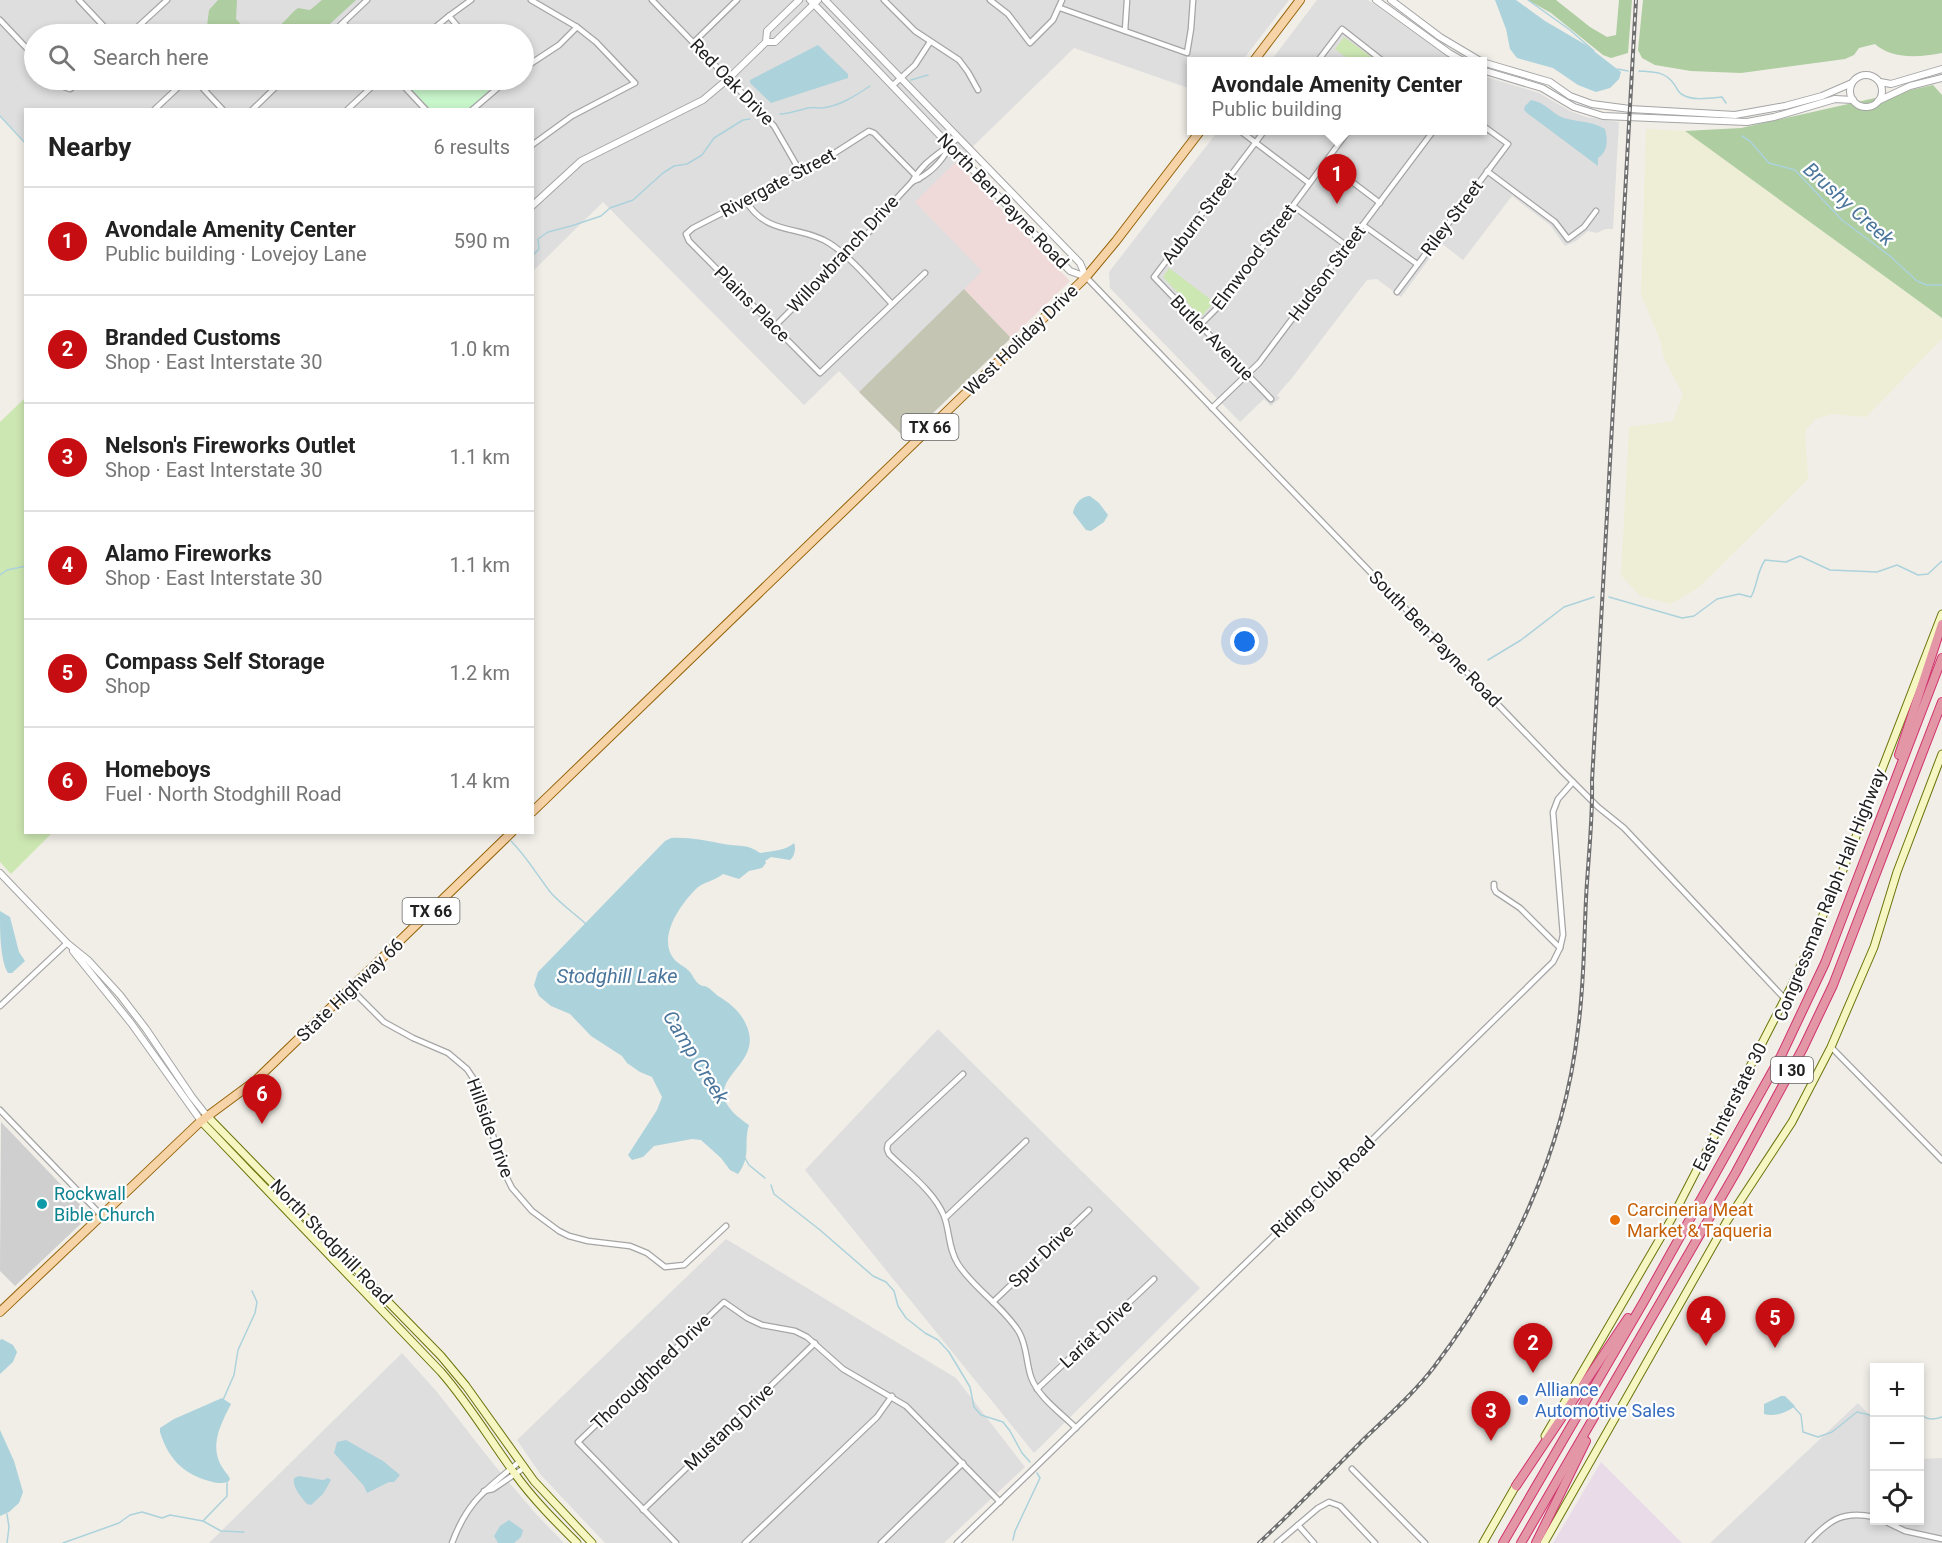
<!DOCTYPE html>
<meta charset="utf-8">
<style>
:root{--surface:#fff;--page:#f2f2f2;--text:#222;--muted:#767676;--line:#e0e0e0;--accent:#c60d11}
body{margin:0;font-family:Roboto,sans-serif;background:var(--page);color:var(--text)}
.controls{position:absolute;right:18px;bottom:18px;display:grid;overflow:hidden;border-radius:0px;box-shadow:0 3px 9px #0003}
.controls button{width:54px;height:54px;display:grid;place-items:center;padding:0;border:0;border-bottom:2px solid var(--line);background:var(--surface);color:var(--text);font:30px sans-serif}
.you{position:absolute;left:1245px;top:642px;width:21px;height:21px;margin:-15px;border:4px solid #fff;border-radius:50%;background:#1a73e8;box-shadow:0 0 0 9px #1a73e833}
.badge{display:grid;place-items:center;width:39px;height:39px;border-radius:50%;background:var(--accent);color:#fff;font-size:20px;font-weight:700}
.pin{position:absolute;translate:-50% -50px;filter:drop-shadow(0 2px 3px #0008)}
.pin::after{content:'';position:absolute;top:32px;width:21px;height:18px;background:inherit;clip-path:polygon(0 0,100% 0,50% 100%)}
.popup{position:absolute;left:1187px;top:57px;width:300px;height:78px;box-sizing:border-box;display:grid;place-content:center;border-radius:0px;background:var(--surface);filter:drop-shadow(0 2px 4px #0005);font-size:20px;white-space:nowrap;color:var(--muted)}
.popup b{font-size:22px;color:var(--text)}
.popup::after{content:'';position:absolute;left:50%;top:100%;margin-left:-12px;border:12px solid transparent;border-top-color:var(--surface)}
.list{margin:0;padding:0;list-style:none}
h2{display:flex;justify-content:space-between;align-items:center;height:78px;margin:0;padding:0 24px;font-size:26px}
h2 small{font-size:20px;font-weight:400;color:var(--muted)}
.list li{display:grid;grid-template-columns:39px 1fr auto;gap:18px;align-items:center;box-sizing:border-box;height:108px;padding:0 24px;border-top:2px solid var(--line)}
.list b{display:block;font-size:22px;white-space:nowrap}
.list p{margin:0;font-size:20px;white-space:nowrap;color:var(--muted)}
.list em{font-size:20px;font-style:normal;color:var(--muted)}
.icon{flex:none;width:33px;height:33px;fill:none;stroke:currentColor;stroke-width:2;stroke-linecap:round;stroke-linejoin:round}
.map{position:relative;flex:none;width:1942px;height:1543px;overflow:hidden}
.search{position:absolute;background:var(--surface);box-shadow:0 3px 9px #0003;left:24px;top:24px;width:510px;height:66px;display:flex;align-items:center;gap:15px;box-sizing:border-box;padding:0 21px;border-radius:33px;color:var(--muted);font-size:22px}
.panel{position:absolute;background:var(--surface);box-shadow:0 3px 9px #0003;left:24px;top:108px;width:510px;height:726px;border-radius:0px}
.map>svg:first-child{display:block}
.residential{fill:#dfdede;fill-rule:evenodd}
.commercial{fill:#f0dad9}
.industrial{fill:#e9dbe7}
.religious{fill:#cfcfcf}
.construction{fill:#c5c5b4}
.farmland{fill:#edeed5}
.grass{fill:#cde7b2}
.forest{fill:#aecda0}
.park{fill:#c9f7cc}
.water{fill:#acd2db}
.lines{fill:none;stroke-linecap:round;stroke-linejoin:round}
.stream{stroke:#acd2db;stroke-width:1.5}
.minor-casing{stroke:#a5a5a5;stroke-width:7}
.tertiary-casing{stroke:#a5a5a5;stroke-width:8}
.secondary-casing{stroke:#6b740c;stroke-width:9}
.primary-casing{stroke:#956409;stroke-width:10}
.motorway-casing{stroke:#d1336d;stroke-width:10}
.minor{stroke:#fff;stroke-width:4.5}
.tertiary{stroke:#fff;stroke-width:6}
.secondary{stroke:#f5f6c1;stroke-width:7}
.primary{stroke:#f7d3a8;stroke-width:8}
.motorway{stroke:#e296a6;stroke-width:8}
.rail-casing{stroke:#6f6f6f;stroke-width:4}
.rail{stroke:#fff;stroke-width:1.5;stroke-dasharray:4.5;stroke-linecap:butt}
.culture-dot{fill:#0f9aa8;stroke:#fff;stroke-width:2}
.food-dot{fill:#e8710a;stroke:#fff;stroke-width:2}
.shop-dot{fill:#3f7fe0;stroke:#fff;stroke-width:2}
.labels{text-anchor:middle;stroke-width:4.5;stroke-linejoin:round;paint-order:stroke}
.shield{fill:#fff;stroke:#646464;stroke-width:1.5}
.shield-label{font-size:16px;font-weight:bold;fill:#212121}
.street-label{font-size:18px;fill:#212121;stroke:#fff}
.culture-label{font-size:18px;fill:#0d838f;stroke:#fff;text-anchor:start}
.food-label{font-size:18px;fill:#c56008;stroke:#fff;text-anchor:start}
.shop-label{font-size:18px;fill:#366cbe;stroke:#fff;text-anchor:start}
.water-label{font-size:20px;font-style:italic;fill:#4c769c;stroke:#fff}
</style>
<div class="map">
<svg width="1942" height="1543" viewBox="0 0 1942 1543">
<rect width="100%" height="100%" fill="#f1eee8"/>
<g class="residential">
<path d="M0 0H1289L1242 61 1192 62 1191 89 1074 48 916 202 983 271 859 392 839 371 804 405 603 202 533 271 532 110H26L25 142 0 115ZM34 34H524V80H34Z"/>
<path d="M1317 0H1368L1453 61 1270 62Z"/>
<path d="M1483 76 1539 93 1570 111 1586 117 1619 122 1613 229H1605L1597 233 1588 231 1576 241 1565 246 1550 225 1512 196 1463 260 1441 243 1401 297 1377 279 1367 280 1292 378 1277 395 1280 398 1271 406 1264 399 1240 422 1110 288 1109 272 1218 131 1482 130Z"/>
<path d="M938 1029 1200 1288 1034 1453 805 1170Z"/>
<path d="M726 1239 956 1378 1025 1467 944 1543H605L541 1475 517 1440Z"/>
<path d="M402 1353 437 1392 495 1466 536 1514 564 1543H209Z"/>
<path d="M1858 1403 1874 1420V1520H1920V1459L1942 1458V1543H1710Z"/>
</g>
<path class="commercial" d="M956 162 1070 281 1011 338 964 289 982 271 915 202Z"/>
<path class="industrial" d="M1601 1462 1682 1543H1553Z"/>
<path class="religious" d="M1 1122 90 1215 15 1286 0 1271Z"/>
<path class="construction" d="M964 289 1011 338 906 439 859 392Z"/>
<path class="farmland" d="M1646 129 1685 131 1942 318V339L1866 417 1833 414 1815 419 1805 431 1808 479 1698 588 1671 604 1640 596 1621 575 1629 427 1673 421 1683 394 1664 359 1660 340 1641 294Z"/>
<g class="grass">
<path d="M1344 37 1377 61H1351L1335 49Z"/>
<path d="M1169 268 1214 302 1201 317 1163 277Z"/>
<path d="M25 398 26 832 52 833 11 874 0 862V422Z"/>
</g>
<g class="forest">
<path d="M218 0H237L236 19 246 30 247 34H206L209 10Z"/>
<path d="M322 0H356L319 34H271C281 26 288 16 298 8L310 10Z"/>
<path d="M1528 0H1556L1590 27 1607 37 1616 35 1619 0H1632L1628 53 1611 58 1603 55 1551 13Z"/>
<path d="M1643 0H1942V53C1920 57 1893 60 1875 44L1859 48 1854 55 1845 59 1741 73 1691 71 1655 65 1642 58 1638 50Z"/>
<path d="M1933 85 1942 95V318L1685 131 1741 128Z"/>
</g>
<path class="park" d="M403 80H494L496 84 469 109 431 110Z"/>
<g class="water">
<path d="M1495 0H1516L1545 21 1586 45 1621 72 1619 79 1610 88 1596 92 1578 85 1553 68 1517 58 1510 49 1506 29Z"/>
<path d="M818 45 848 74V78L771 103 750 83V80Z"/>
<path d="M1531 100C1545 102 1552 114 1564 118 1577 122 1593 121 1605 129 1608 140 1608 152 1598 158V166L1527 113 1524 110 1525 106Z"/>
<path d="M1090 496 1099 503 1108 515 1104 522 1091 531 1086 530 1073 513C1074 505 1081 496 1090 496Z"/>
<path d="M671 838C689 837 707 841 724 844 738 847 746 843 760 853 772 851 785 851 794 843 796 848 795 856 790 860L771 857 765 861 766 863 762 868 749 871 739 879 723 874C715 881 702 882 695 890 680 905 657 938 674 959 678 964 684 966 688 970 693 974 694 981 699 984 703 987 703 985 707 987 711 989 714 993 718 996 732 1004 745 1016 749 1033 758 1072 688 1083 749 1125 743 1143 752 1156 738 1174L730 1170 721 1158 701 1140 692 1139 654 1146 643 1157 632 1160 628 1155 657 1110 662 1097 652 1077 640 1072 627 1063 622 1056 591 1036 570 1014 551 1006 539 996 534 985 538 972 665 841Z"/>
<path d="M0 911 10 917 19 952 25 961 12 973H8C0 960 0 930 0 911Z"/>
<path d="M2 1339 13 1345 17 1352 13 1362 0 1374V1340Z"/>
<path d="M1781 1396H1785L1795 1406C1787 1413 1773 1417 1764 1414V1404Z"/>
<path d="M222 1398 231 1404C221 1424 209 1445 222 1467 224 1471 228 1474 230 1479L228 1482C221 1484 215 1483 209 1481 183 1474 168 1458 160 1432V1428L174 1419Z"/>
<path d="M0 1430 14 1461 23 1492 19 1503 9 1512 0 1516Z"/>
<path d="M346 1440 383 1461 400 1475 394 1482H389L367 1493 364 1486 334 1453 337 1442Z"/>
<path d="M299 1476 323 1480 328 1478 331 1480 323 1494 311 1505 307 1504C301 1497 292 1487 294 1478Z"/>
<path d="M509 1520 523 1530 521 1537 514 1543H498L494 1536 500 1526Z"/>
</g>
<g class="lines">
<g class="stream">
<path d="M1528 0 1570 30 1594 51"/>
<path d="M1618 69 1628 71"/>
<path d="M1639 71C1653 72 1665 71 1674 84 1677 88 1678 93 1683 95 1693 101 1711 98 1722 97L1726 103"/>
<path d="M911 80 928 75"/>
<path d="M780 114C790 114 799 110 808 108 813 107 817 108 822 108 840 106 855 96 870 86"/>
<path d="M0 116 26 144"/>
<path d="M1742 136 1750 141 1769 163 1795 170 1842 220 1890 256 1917 281 1927 285H1942"/>
<path d="M532 256 539 249 538 239 548 232 571 226 601 216 610 208 633 200 663 173 674 166 687 164 702 155 714 138 743 120 750 119"/>
<path d="M0 575 7 570 26 566"/>
<path d="M1609 597 1682 618 1694 616 1717 599 1739 594 1751 597C1758 584 1756 574 1765 560L1786 562 1800 556 1830 570 1877 572 1897 565 1918 575 1928 574 1942 561"/>
<path d="M1488 660 1521 640 1564 607 1594 597"/>
<path d="M511 841C527 857 537 875 551 893 561 904 575 914 586 924"/>
<path d="M745 1158 749 1165 765 1178"/>
<path d="M771 1185 774 1194 820 1230 873 1276 886 1282 894 1291 898 1306 906 1318 925 1333 938 1340 949 1352 970 1387 974 1407 981 1415 1003 1422 1010 1431 1022 1453 1030 1462"/>
<path d="M223 1400 234 1375 238 1350 255 1313 257 1302 252 1291"/>
<path d="M1793 1406 1801 1415 1803 1432 1818 1437 1832 1432 1857 1412 1874 1416"/>
<path d="M1920 1414C1927 1420 1933 1420 1942 1417"/>
<path d="M7 1514 9 1527 7 1543"/>
<path d="M203 1521 227 1496V1483"/>
<path d="M1013 1540 1015 1531 1040 1478 1037 1473"/>
<path d="M63 1543 119 1523 130 1515 142 1512 162 1518 170 1515 203 1521 221 1531 244 1532"/>
</g>
<defs>
<g id="minor">
<path d="M79 0 111 34"/>
<path d="M531 0 577 27 596 42 635 83 572 116 532 145"/>
<path d="M652 0 774 126 801 173"/>
<path d="M884 0 915 31 959 60 968 72 978 90"/>
<path d="M990 0 1008 14 1030 43 1053 20 1062 0"/>
<path d="M1060 8 1187 53 1191 29 1193 0"/>
<path d="M449 16 464 34"/>
<path d="M0 20 34 56"/>
<path d="M343 23 355 34"/>
<path d="M142 24 152 34"/>
<path d="M1125 31 1127 0"/>
<path d="M130 34 167 0"/>
<path d="M331 34 367 0"/>
<path d="M427 34 449 16 471 0"/>
<path d="M694 42 737 0"/>
<path d="M1317 62 1342 29 1384 62"/>
<path d="M524 68 559 45 577 27"/>
<path d="M57 80 64 87 70 89 83 80"/>
<path d="M195 80 223 110"/>
<path d="M398 80 426 110"/>
<path d="M892 86 915 65 930 42"/>
<path d="M154 110 186 80"/>
<path d="M252 110 283 80"/>
<path d="M347 110 379 80"/>
<path d="M472 110 507 80"/>
<path d="M1239 130 1309 183"/>
<path d="M1265 130 1154 277 1271 399"/>
<path d="M950 146C941 163 930 174 912 182 924 160 940 154 958 138"/>
<path d="M1326 162 1380 203"/>
<path d="M1487 171 1555 222 1568 239 1584 227 1596 211"/>
<path d="M919 179 874 133 869 131 816 165 693 228 686 234 689 241 820 373 925 273"/>
<path d="M746 201C767 236 800 225 829 243 850 256 875 286 892 304"/>
<path d="M1293 206 1347 246"/>
<path d="M1363 225 1417 264"/>
<path d="M1086 277 1562 771 1598 807 1624 828 1785 999"/>
<path d="M1397 292 1508 144 1482 125"/>
<path d="M1200 325 1218 307 1349 130"/>
<path d="M774 327 871 230 898 197 912 182"/>
<path d="M1212 408 1259 363 1434 130"/>
<path d="M1494 884V888L1496 892 1520 908 1560 948"/>
<path d="M351 989 384 1022 413 1038 448 1053 467 1069 479 1087 503 1170 512 1188 532 1211 559 1231 569 1236 588 1241 630 1246 647 1253 665 1267 684 1265 726 1226"/>
<path d="M0 1006 67 943"/>
<path d="M1831 1047 1942 1160"/>
<path d="M963 1074 888 1144 887 1149 889 1154C907 1172 934 1191 944 1216 950 1232 948 1248 958 1264 974 1289 1003 1306 1019 1332 1027 1346 1026 1362 1031 1377 1038 1397 1061 1413 1076 1428"/>
<path d="M0 1110 101 1215"/>
<path d="M945 1218 1026 1141"/>
<path d="M993 1302 1089 1210"/>
<path d="M1037 1389 1154 1279"/>
<path d="M1352 1469 1425 1543"/>
<path d="M484 1491 493 1489 524 1468"/>
<path d="M643 1510 815 1343"/>
<path d="M1882 1520 1905 1531 1942 1539"/>
<path d="M1298 1525 1314 1543"/>
<path d="M452 1543C468 1500 486 1490 519 1462"/>
<path d="M676 1543 578 1442 724 1302 747 1318 762 1325 795 1331 807 1337 843 1369 906 1406 1000 1502"/>
<path d="M745 1543 877 1417 892 1396"/>
<path d="M881 1543 963 1463"/>
<path d="M957 1543 1321 1190 1553 962 1560 948 1563 935 1553 812 1558 799 1573 782"/>
<path d="M1277 1543 1318 1508 1329 1502 1340 1506 1375 1543"/>
<path d="M1808 1543C1829 1520 1843 1510 1874 1517"/>
</g>
<g id="tertiary">
<path d="M810 0 1070 271 1086 277"/>
<path d="M825 0 1080 263 1086 277"/>
<path d="M1376 0 1449 53 1465 62"/>
<path d="M1391 0 1440 37 1482 62"/>
<path d="M766 42H775L818 0"/>
<path d="M1482 62 1550 82 1570 96 1592 104 1630 109 1735 115 1785 106 1822 96 1852 83"/>
<path d="M1482 70 1542 88 1574 107 1603 116 1747 122 1774 117 1835 99 1853 100"/>
<circle cx="1866" cy="91" r="16"/>
<path d="M1880 82 1891 84 1942 69"/>
<path d="M1878 101 1910 86 1942 78"/>
<path d="M532 206 581 161 703 100 729 78 766 42 767 31 799 0"/>
<path d="M0 873 67 943 88 960 120 995 146 1029 192 1097 207 1116"/>
<path d="M73 951 131 1023 201 1121"/>
</g>
<g id="secondary">
<path d="M207 1116 441 1356 466 1386 534 1481 592 1543"/>
<path d="M201 1121 441 1372C469 1404 490 1440 515 1474 533 1499 555 1521 577 1543"/>
<path d="M1545 1436 1672 1218 1792 985 1843 870 1942 614"/>
<path d="M1483 1543 1518 1482"/>
<path d="M1544 1543 1727 1221 1792 1122 1831 1047 1874 947 1897 872 1942 754"/>
</g>
<g id="primary">
<path d="M1253 62 1300 0"/>
<path d="M532 812 1086 277 1116 241 1201 130"/>
<path d="M0 1312 201 1121 255 1081 512 832"/>
</g>
<g id="motorway">
<path d="M1899 755 1942 624"/>
<path d="M1516 1486 1628 1318"/>
<path d="M1503 1543 1643 1303 1781 1056 1825 963 1942 658"/>
<path d="M1521 1543 1736 1172 1803 1048 1833 985 1942 702"/>
<path d="M1536 1543 1586 1441"/>
</g>
</defs>
<use href="#minor" class="minor-casing"/>
<use href="#tertiary" class="tertiary-casing"/>
<use href="#secondary" class="secondary-casing"/>
<use href="#primary" class="primary-casing"/>
<use href="#motorway" class="motorway-casing"/>
<use href="#minor" class="minor"/>
<use href="#tertiary" class="tertiary"/>
<use href="#secondary" class="secondary"/>
<use href="#primary" class="primary"/>
<use href="#motorway" class="motorway"/>
<defs>
<path id="rail" d="M1259 1543C1295 1509 1330 1473 1365 1438 1389 1415 1414 1393 1434 1367 1509 1268 1564 1153 1578 1029 1584 986 1584 942 1586 899 1588 859 1593 820 1592 781L1636 0"/>
</defs>
<use href="#rail" class="rail-casing"/>
<use href="#rail" class="rail"/>
</g>
<circle class="culture-dot" cx="42" cy="1204" r="6"/>
<circle class="food-dot" cx="1615" cy="1220" r="6"/>
<circle class="shop-dot" cx="1523" cy="1400" r="6"/>
<g class="labels">
<g class="shield">
<rect x="901.5" y="414" width="57" height="26" rx="4.5"/>
<rect x="402.5" y="898" width="57" height="26" rx="4.5"/>
<rect x="1771" y="1057" width="42" height="26" rx="4.5"/>
</g>
<g class="shield-label">
<text x="930" y="433">TX 66</text>
<text x="431" y="917">TX 66</text>
<text x="1792" y="1076">I 30</text>
</g>
<g class="street-label">
<text transform="translate(732 82) rotate(46)" y="6">Red Oak Drive</text>
<text transform="translate(778 183) rotate(-28)" y="6">Rivergate Street</text>
<text transform="translate(1003 201) rotate(46)" y="6">North Ben Payne Road</text>
<text transform="translate(1199 218) rotate(-53)" y="6">Auburn Street</text>
<text transform="translate(1452 218) rotate(-53)" y="6">Riley Street</text>
<text transform="translate(843 254) rotate(-47)" y="6">Willowbranch Drive</text>
<text transform="translate(1254 257) rotate(-53)" y="6">Elmwood Street</text>
<text transform="translate(1327 273) rotate(-53)" y="6">Hudson Street</text>
<text transform="translate(752 304) rotate(45)" y="6">Plains Place</text>
<text transform="translate(1212 338) rotate(46)" y="6">Butler Avenue</text>
<text transform="translate(1021 340) rotate(-44)" y="6">West Holiday Drive</text>
<text transform="translate(1435 639) rotate(46)" y="6">South Ben Payne Road</text>
<text transform="translate(1830 895) rotate(-68)" y="6">Congressman Ralph Hall Highway</text>
<text transform="translate(350 990) rotate(-44)" y="6">State Highway 66</text>
<text transform="translate(1730 1107) rotate(-63)" y="6">East Interstate 30</text>
<text transform="translate(490 1128) rotate(70)" y="6">Hillside Drive</text>
<text transform="translate(1323 1187) rotate(-44)" y="6">Riding Club Road</text>
<text transform="translate(331 1242) rotate(46)" y="6">North Stodghill Road</text>
<text transform="translate(1041 1256) rotate(-44)" y="6">Spur Drive</text>
<text transform="translate(1096 1334) rotate(-43)" y="6">Lariat Drive</text>
<text transform="translate(651 1372) rotate(-44)" y="6">Thoroughbred Drive</text>
<text transform="translate(729 1427) rotate(-44)" y="6">Mustang Drive</text>
</g>
<g class="culture-label">
<text x="54" y="1200">Rockwall<tspan x="54" dy="21">Bible Church</tspan></text>
</g>
<g class="food-label">
<text x="1627" y="1216">Carcineria Meat<tspan x="1627" dy="21">Market &amp; Taqueria</tspan></text>
</g>
<g class="shop-label">
<text x="1535" y="1396">Alliance<tspan x="1535" dy="21">Automotive Sales</tspan></text>
</g>
<g class="water-label">
<text transform="translate(1849 204) rotate(42)" y="7">Brushy Creek</text>
<text x="617" y="983">Stodghill Lake</text>
<text transform="translate(696 1057) rotate(58)" y="7">Camp Creek</text>
</g>
</g>
</svg>
<div class="controls">
<button>+</button>
<button>−</button>
<button><svg class="icon" aria-label="locate" viewBox="0 0 24 24"><circle cx="12" cy="12" r="6"/><path d="M12 2v4M12 18v4M2 12h4M18 12h4"/></svg></button>
</div>
<div class="you"></div>
<div class="pin badge" style="left:1337px;top:204px">1</div>
<div class="popup"><b>Avondale Amenity Center</b>Public building</div>
<div class="pin badge" style="left:1533px;top:1373px">2</div>
<div class="pin badge" style="left:1491px;top:1441px">3</div>
<div class="pin badge" style="left:1706px;top:1346px">4</div>
<div class="pin badge" style="left:1775px;top:1348px">5</div>
<div class="pin badge" style="left:262px;top:1124px">6</div>
<div class="search"><svg class="icon" aria-label="search" viewBox="0 0 24 24"><circle cx="10" cy="10" r="6"/><path d="M15 15l6 6"/></svg>Search here</div>
<section class="panel">
<h2>Nearby<small>6 results</small></h2>
<ul class="list">
<li><span class="badge">1</span><div><b>Avondale Amenity Center</b><p>Public building · Lovejoy Lane</p></div><em>590 m</em></li>
<li><span class="badge">2</span><div><b>Branded Customs</b><p>Shop · East Interstate 30</p></div><em>1.0 km</em></li>
<li><span class="badge">3</span><div><b>Nelson's Fireworks Outlet</b><p>Shop · East Interstate 30</p></div><em>1.1 km</em></li>
<li><span class="badge">4</span><div><b>Alamo Fireworks</b><p>Shop · East Interstate 30</p></div><em>1.1 km</em></li>
<li><span class="badge">5</span><div><b>Compass Self Storage</b><p>Shop</p></div><em>1.2 km</em></li>
<li><span class="badge">6</span><div><b>Homeboys</b><p>Fuel · North Stodghill Road</p></div><em>1.4 km</em></li>
</ul>
</section>
</div>
